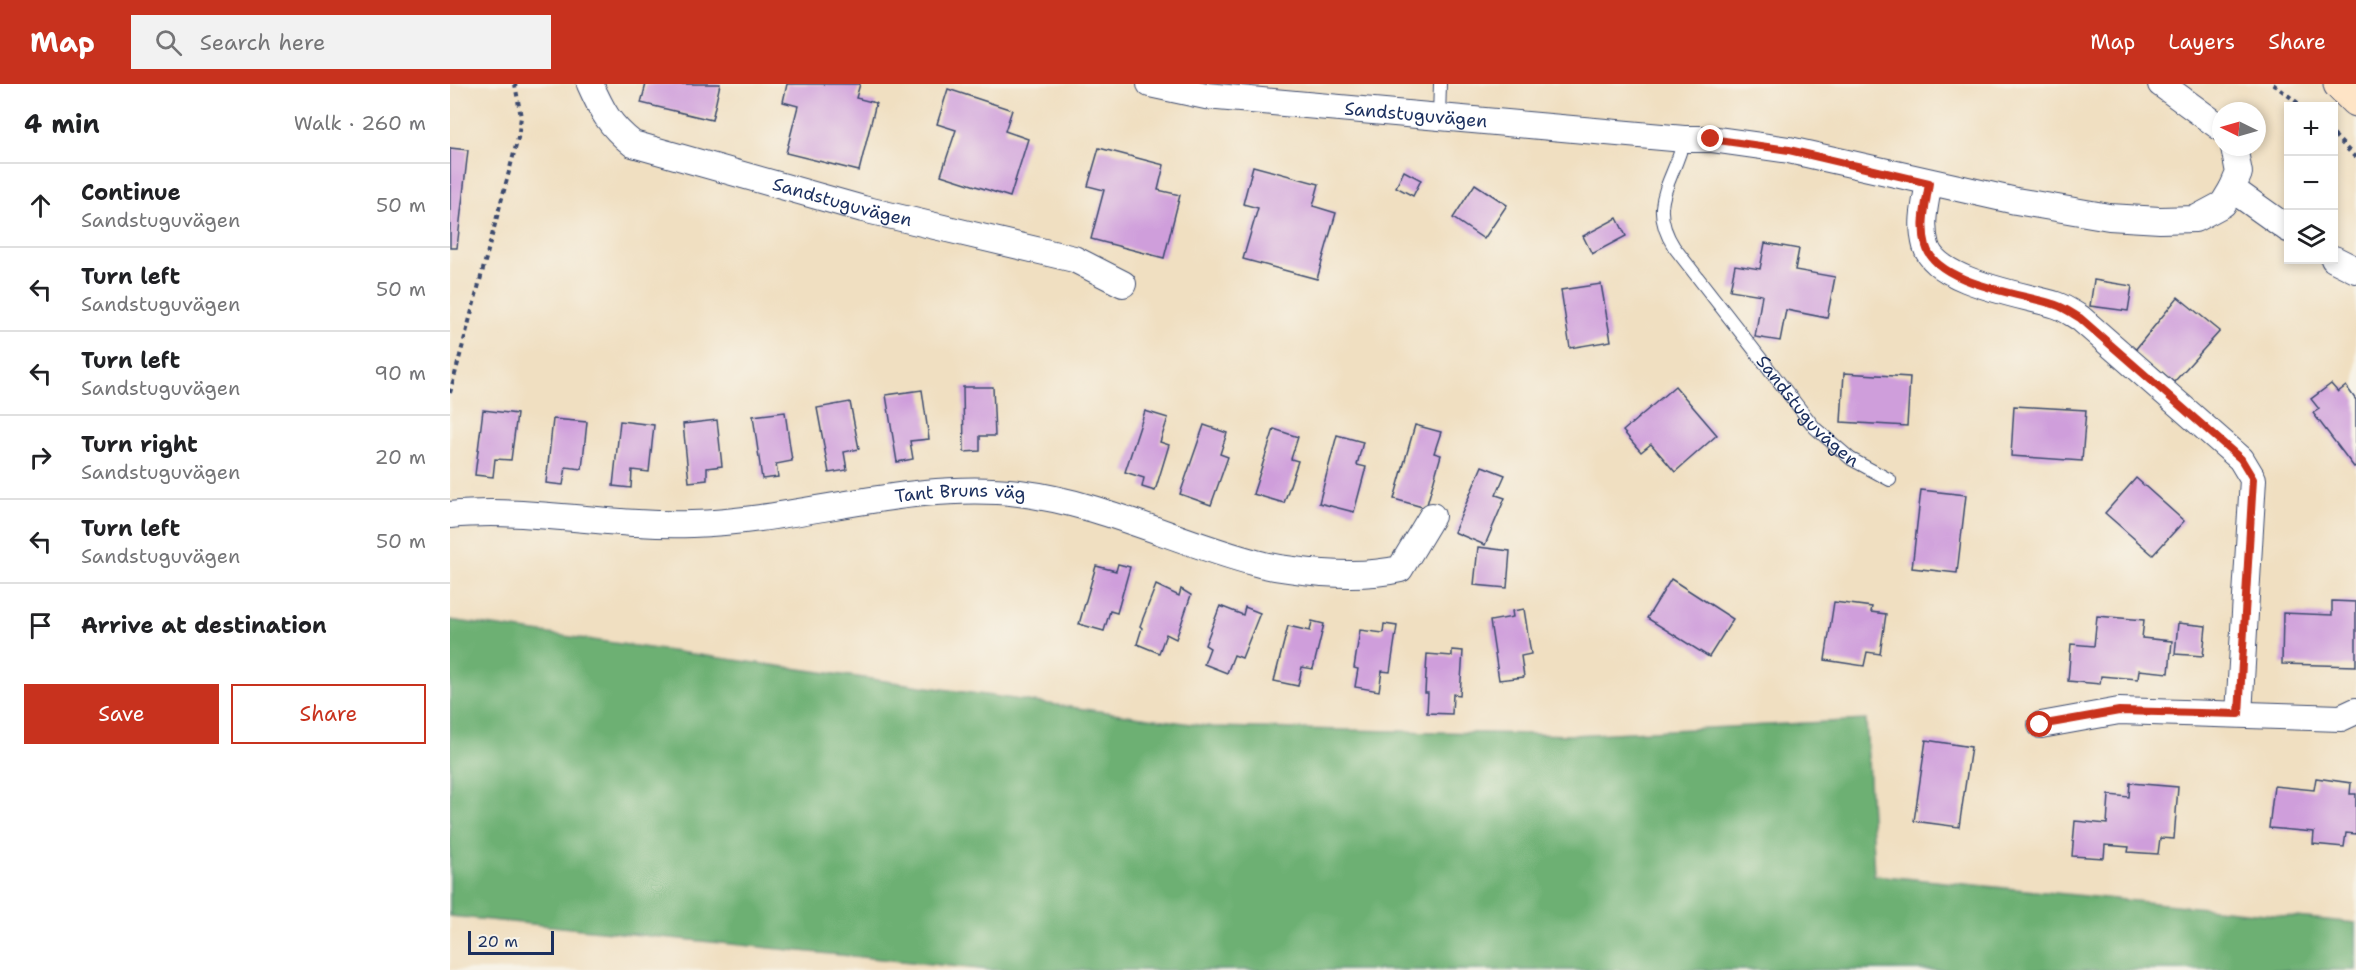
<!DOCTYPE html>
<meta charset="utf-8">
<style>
:root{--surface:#fff;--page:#f2f2f2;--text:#202124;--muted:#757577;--line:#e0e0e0;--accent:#c8321e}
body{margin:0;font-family:"Shantell Sans",sans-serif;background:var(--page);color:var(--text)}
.controls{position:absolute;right:18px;top:18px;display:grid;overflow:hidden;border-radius:0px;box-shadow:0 3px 9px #0003}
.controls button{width:54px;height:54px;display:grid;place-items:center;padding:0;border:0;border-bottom:2px solid var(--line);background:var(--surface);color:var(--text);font:30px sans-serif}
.compass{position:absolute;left:1762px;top:18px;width:54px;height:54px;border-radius:50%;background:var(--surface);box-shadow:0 3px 9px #0003;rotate:275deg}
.scale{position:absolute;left:18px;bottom:15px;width:86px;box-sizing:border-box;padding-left:6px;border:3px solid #1b2f5e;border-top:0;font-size:16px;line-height:21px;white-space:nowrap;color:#1b2f5e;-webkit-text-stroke:4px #f7f3e8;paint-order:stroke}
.stop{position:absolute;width:18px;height:18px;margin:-14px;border:4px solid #c8321e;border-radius:50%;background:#fff}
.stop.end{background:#c8321e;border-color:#fff;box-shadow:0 2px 6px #0008}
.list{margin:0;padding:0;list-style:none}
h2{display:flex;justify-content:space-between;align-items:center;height:78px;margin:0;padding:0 24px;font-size:26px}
h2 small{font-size:20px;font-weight:400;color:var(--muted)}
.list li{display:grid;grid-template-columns:39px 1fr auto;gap:18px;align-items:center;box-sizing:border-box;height:84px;padding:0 24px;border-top:2px solid var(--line)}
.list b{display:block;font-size:22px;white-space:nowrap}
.list p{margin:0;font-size:20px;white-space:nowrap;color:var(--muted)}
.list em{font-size:20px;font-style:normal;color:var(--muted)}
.actions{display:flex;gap:12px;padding:18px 24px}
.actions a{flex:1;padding:14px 0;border:2px solid var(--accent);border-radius:0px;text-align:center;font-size:21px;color:var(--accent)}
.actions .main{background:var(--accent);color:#fff}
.icon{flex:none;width:33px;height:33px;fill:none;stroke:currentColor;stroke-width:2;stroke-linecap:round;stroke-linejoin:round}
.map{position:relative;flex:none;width:1906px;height:886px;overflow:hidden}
header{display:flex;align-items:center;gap:36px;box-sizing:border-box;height:84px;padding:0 30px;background:var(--accent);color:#fff}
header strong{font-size:28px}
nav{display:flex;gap:33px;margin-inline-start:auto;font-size:21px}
.search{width:420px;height:54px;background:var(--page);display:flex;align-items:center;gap:15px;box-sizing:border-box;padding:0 21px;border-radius:0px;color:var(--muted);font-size:22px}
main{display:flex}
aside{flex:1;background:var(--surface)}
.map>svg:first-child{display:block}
.forest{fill:#6db073;stroke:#447068;stroke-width:1.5}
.building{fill:#cf9edb}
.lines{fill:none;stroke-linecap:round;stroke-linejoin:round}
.service-casing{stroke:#3b496d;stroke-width:14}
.minor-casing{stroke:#3b496d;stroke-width:28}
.secondary-casing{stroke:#3b496d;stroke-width:35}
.path{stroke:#3b496d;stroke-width:4;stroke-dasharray:4.5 4.5;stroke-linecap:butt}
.service{stroke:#fff;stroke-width:12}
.minor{stroke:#fff;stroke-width:26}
.secondary{stroke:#fee4c6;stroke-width:33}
.route{stroke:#c8321e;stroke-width:8}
.labels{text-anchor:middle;stroke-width:4.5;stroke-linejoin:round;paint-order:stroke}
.street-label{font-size:18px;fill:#1b2f5e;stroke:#f7f3e8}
</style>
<header>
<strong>Map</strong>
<div class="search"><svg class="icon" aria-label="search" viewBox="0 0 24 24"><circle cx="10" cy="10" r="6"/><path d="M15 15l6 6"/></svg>Search here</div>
<nav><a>Map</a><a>Layers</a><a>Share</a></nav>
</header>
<main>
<aside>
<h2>4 min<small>Walk · 260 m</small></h2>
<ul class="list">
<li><svg class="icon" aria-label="ahead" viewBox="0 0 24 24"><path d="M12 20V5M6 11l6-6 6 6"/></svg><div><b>Continue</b><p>Sandstuguvägen</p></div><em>50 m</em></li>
<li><svg class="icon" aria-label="left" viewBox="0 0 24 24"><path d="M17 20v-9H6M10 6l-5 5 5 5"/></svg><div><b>Turn left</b><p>Sandstuguvägen</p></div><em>50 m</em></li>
<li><svg class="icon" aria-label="left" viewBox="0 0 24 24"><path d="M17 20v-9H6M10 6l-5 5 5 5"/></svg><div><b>Turn left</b><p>Sandstuguvägen</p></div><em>90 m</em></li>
<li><svg class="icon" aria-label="right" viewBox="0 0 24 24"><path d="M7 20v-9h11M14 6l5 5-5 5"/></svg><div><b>Turn right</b><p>Sandstuguvägen</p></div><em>20 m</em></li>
<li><svg class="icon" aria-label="left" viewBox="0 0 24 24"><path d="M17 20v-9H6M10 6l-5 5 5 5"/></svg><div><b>Turn left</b><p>Sandstuguvägen</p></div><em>50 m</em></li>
<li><svg class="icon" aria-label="arrive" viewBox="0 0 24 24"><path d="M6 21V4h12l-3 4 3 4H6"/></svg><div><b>Arrive at destination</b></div></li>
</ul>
<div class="actions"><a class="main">Save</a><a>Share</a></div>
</aside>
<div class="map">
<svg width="1906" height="886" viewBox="0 0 1906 886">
<rect width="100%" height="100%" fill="#f7f3e8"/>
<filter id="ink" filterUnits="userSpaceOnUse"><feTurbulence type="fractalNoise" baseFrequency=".0167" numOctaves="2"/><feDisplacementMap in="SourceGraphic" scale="12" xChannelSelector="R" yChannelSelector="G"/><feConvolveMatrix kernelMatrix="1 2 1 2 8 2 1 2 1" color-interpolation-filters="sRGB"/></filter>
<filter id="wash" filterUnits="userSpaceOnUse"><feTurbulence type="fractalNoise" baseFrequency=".008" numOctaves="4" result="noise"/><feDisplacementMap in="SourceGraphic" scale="24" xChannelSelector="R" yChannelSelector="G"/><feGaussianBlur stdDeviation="1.35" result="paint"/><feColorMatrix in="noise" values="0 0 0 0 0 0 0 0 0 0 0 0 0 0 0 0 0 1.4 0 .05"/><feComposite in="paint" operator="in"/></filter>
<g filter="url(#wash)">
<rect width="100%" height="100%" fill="#f0dfc1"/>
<path class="forest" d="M0 536 763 643 1123 651 1416 636 1424 791 1906 839V886H541L0 832Z"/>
<g id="blocks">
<g class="building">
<path d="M196 0H270L262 36 191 19Z"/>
<path d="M337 0H410L406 14 426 19 409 87 336 69 348 22 333 18Z"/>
<path d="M498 5 562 26 555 47 578 55 560 113 491 91 506 46 487 40Z"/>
<path d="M0 64 18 66 7 164H0Z"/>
<path d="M649 64 714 81 708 106 730 111 714 174 641 155 654 106 638 102Z"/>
<path d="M803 82 869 100 863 122 886 129 867 195 793 175 808 124 793 120Z"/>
<path d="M954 87 971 96 963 112 946 103Z"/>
<path d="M1025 100 1057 121 1034 155 1003 134Z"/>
<path d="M1167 134 1176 152 1142 170 1133 152Z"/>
<path d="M1315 159 1349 165 1345 186 1385 193 1377 234 1336 226 1330 257 1305 253 1312 211 1280 206 1285 181 1310 185Z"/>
<path d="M1644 196 1682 202 1678 227 1640 222Z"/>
<path d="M1151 200 1161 257 1120 264 1111 206Z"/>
<path d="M1728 213 1770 247 1724 298 1685 266Z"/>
<path d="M1394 289 1460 293 1457 342 1391 338Z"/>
<path d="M1881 300 1888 308 1896 302 1906 316V382L1904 383 1863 329 1869 325 1861 315Z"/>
<path d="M1225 302 1267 351 1225 388 1201 360 1191 368 1173 347Z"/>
<path d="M513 303H543L545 352H530V367L514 368Z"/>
<path d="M472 306 479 355 460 357 463 375 447 378 436 311Z"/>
<path d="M400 318 409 365 394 368 397 386 379 389 367 324Z"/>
<path d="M1564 322 1636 326 1632 377 1561 372Z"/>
<path d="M33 326 67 330 61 376 45 375 43 393 25 391Z"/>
<path d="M695 327 718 334 710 358 719 361 705 407 692 403 694 394 675 388Z"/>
<path d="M335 328 342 377 326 380 328 393 312 395 303 332Z"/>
<path d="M103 335 137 338 132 385 116 383 113 401 96 399Z"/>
<path d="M267 336 272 382 257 384V396L239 398 233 340Z"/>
<path d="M170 337 204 341 199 388 182 386 181 404 163 402Z"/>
<path d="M754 341 777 349 770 370 778 373 761 421 730 410Z"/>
<path d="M965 341 991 348 984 369 991 371 976 424 944 415Z"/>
<path d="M824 345 848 353 841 375 848 377 834 419 803 410Z"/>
<path d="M887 351 913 358 907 381 916 383 904 428 869 419Z"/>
<path d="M1032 382 1055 391 1046 411 1055 414 1035 461 1004 448Z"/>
<path d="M1686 394 1734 437 1703 471 1655 429Z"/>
<path d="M1471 406 1516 411 1507 489 1462 484Z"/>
<path d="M1028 463 1060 467 1057 504 1024 501Z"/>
<path d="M668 480 680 483 667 529 660 527 654 547 629 540 646 482 666 487Z"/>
<path d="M1221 495 1283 535 1259 573 1197 534Z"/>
<path d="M706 501 729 512 731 505 741 511 726 555 716 550 709 569 687 560 692 544 690 542Z"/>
<path d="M1882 517 1906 518V582L1832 580 1833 529 1882 531Z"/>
<path d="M1384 518 1422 523 1421 528 1436 530 1430 570 1417 568 1414 582 1375 576Z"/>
<path d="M770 522 793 531 795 523 810 529 792 574 784 571 777 589 754 580 760 564 755 561Z"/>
<path d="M1074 525 1081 570 1071 572 1074 593 1049 596 1040 537 1063 533 1062 527Z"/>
<path d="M1647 532 1694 536 1692 554 1722 557 1719 589 1689 586 1688 595 1651 592 1650 600 1618 597 1621 560 1644 562Z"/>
<path d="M862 537 874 540 863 585 852 583 848 602 824 597 838 542 860 547Z"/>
<path d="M1728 539 1756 542 1753 572 1725 570Z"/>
<path d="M934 540 947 542 940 588 932 587 929 607 905 603 908 585 904 584 910 546 933 549Z"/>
<path d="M1002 566 1013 567 1010 611 1003 610 1002 630 977 629 978 609H975L977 570 1002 572Z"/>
<path d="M1476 656 1521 663 1509 743 1464 737Z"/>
<path d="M1866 694 1901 699 1900 710H1906V750L1896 749 1894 763 1863 760 1864 748 1819 744 1824 702 1864 706Z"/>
<path d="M1680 699 1728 703 1724 755 1710 754 1708 770 1678 768 1679 763 1655 761 1654 774 1622 772 1625 737 1657 740 1659 711 1679 713Z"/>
</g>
</g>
</g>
<g filter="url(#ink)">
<use href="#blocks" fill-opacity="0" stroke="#3b496d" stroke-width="1.5"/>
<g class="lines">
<defs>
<g id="service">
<path d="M989 33 990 0"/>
<path id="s1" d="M1234 55C1224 98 1196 119 1224 163L1365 344 1401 375 1440 396"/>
</g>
<g id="minor">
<path id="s2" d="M140 0C152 27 159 41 183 60L413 125 624 175 673 200"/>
<path id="s3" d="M700 0 756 12 1234 55H1261L1339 66 1566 117 1659 133 1710 136 1745 135 1773 120 1782 105 1838 145"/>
<path d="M1711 0 1771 44"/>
<path d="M1479 99C1475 121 1470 140 1476 162 1486 198 1574 211 1606 221 1615 224 1623 230 1630 234L1791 375 1803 395 1789 630"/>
<path d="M1782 105 1789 89 1784 63"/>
<path d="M1884 175 1906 186"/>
<path id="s4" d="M0 431C80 423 161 443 242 440 351 437 460 396 569 409 652 419 726 458 806 479 827 485 851 487 873 489 900 491 924 491 950 485L982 432"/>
<path d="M1591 641 1669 627 1891 634 1906 627"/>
</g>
<path id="secondary" d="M1890 0 1906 16"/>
</defs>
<use href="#service" class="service-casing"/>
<use href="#minor" class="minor-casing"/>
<use href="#secondary" class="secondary-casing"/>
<g class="path">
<path d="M1823 0 1852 22"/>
<path d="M1884 51 1906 74"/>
<path d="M0 309 68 54 71 33 65 0"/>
</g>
<use href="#service" class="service"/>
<use href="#minor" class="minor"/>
<use href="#secondary" class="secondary"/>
</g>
</g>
<g class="lines" filter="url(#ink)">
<path class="route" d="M1261 55 1339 66 1479 99C1476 121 1470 140 1476 162 1486 200 1573 210 1606 221 1615 224 1623 230 1630 234L1791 375 1803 395 1789 630 1669 627 1590 641"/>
</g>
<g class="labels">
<g class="street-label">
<text dy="6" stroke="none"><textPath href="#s3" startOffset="268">Sandstuguvägen</textPath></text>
<text dy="6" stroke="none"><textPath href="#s2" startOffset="292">Sandstuguvägen</textPath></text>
<text dy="6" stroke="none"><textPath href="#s1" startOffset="326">Sandstuguvägen</textPath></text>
<text dy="6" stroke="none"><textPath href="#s4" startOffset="513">Tant Bruns väg</textPath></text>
</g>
</g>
</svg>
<div class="controls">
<button>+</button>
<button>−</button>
<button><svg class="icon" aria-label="layers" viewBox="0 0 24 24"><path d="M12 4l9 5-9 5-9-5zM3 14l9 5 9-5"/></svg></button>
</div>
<svg class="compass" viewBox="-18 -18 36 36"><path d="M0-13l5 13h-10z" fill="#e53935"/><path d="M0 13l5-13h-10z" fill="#757577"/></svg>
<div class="scale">20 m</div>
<div class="stop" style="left:1590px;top:641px"></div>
<div class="stop end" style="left:1261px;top:55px"></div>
</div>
</main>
